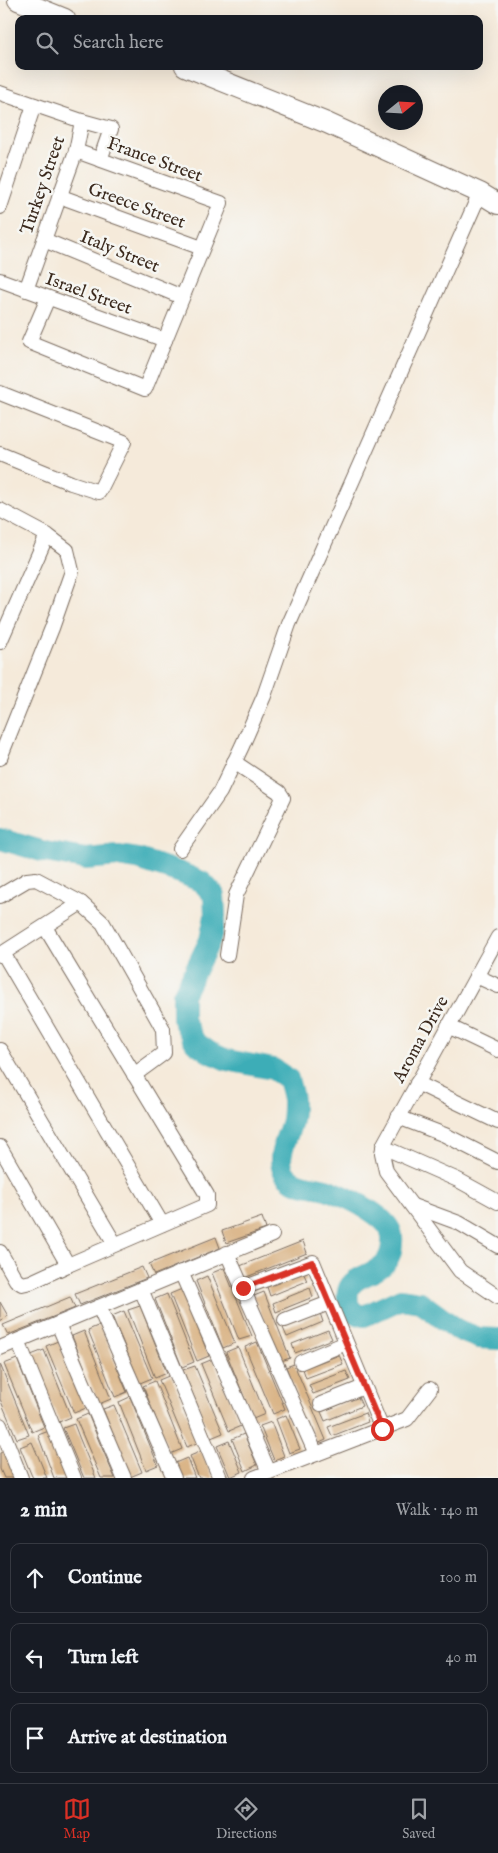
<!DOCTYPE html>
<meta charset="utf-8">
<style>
:root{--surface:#171b24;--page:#242831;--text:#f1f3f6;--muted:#9ea1a6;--line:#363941;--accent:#d93025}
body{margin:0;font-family:"IM FELL English",serif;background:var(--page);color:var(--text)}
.compass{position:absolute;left:378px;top:85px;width:45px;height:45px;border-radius:50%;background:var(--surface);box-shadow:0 5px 20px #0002;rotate:72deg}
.stop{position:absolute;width:15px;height:15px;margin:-11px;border:4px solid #d93025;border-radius:50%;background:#fff}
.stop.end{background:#d93025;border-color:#fff;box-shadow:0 1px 5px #0008}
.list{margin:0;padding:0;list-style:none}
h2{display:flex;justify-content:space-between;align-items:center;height:65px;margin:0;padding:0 20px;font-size:21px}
h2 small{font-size:16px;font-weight:400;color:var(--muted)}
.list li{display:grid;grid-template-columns:32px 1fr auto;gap:15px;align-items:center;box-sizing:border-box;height:70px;margin:0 10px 10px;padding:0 10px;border:1px solid var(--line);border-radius:10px}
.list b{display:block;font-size:19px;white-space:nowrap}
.list em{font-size:16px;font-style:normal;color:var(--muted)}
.icon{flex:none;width:28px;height:28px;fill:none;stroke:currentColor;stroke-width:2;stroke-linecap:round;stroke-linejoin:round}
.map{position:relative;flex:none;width:498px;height:1478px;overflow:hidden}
.search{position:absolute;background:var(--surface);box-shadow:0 5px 20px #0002;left:15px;right:15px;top:15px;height:55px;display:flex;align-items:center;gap:12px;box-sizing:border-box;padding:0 18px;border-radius:10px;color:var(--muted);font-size:19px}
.sheet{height:305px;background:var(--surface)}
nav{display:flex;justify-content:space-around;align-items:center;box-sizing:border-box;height:70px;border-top:1px solid var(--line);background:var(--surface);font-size:14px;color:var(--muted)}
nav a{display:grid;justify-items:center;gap:2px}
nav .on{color:var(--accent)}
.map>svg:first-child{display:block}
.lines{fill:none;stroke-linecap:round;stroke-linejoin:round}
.river{stroke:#3cadb7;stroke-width:22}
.building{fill:#dab588}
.street-casing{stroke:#7c6d60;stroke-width:16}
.secondary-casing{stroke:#7c6d60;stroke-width:22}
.street{stroke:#fff;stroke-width:14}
.secondary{stroke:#fff;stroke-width:20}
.route{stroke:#d93025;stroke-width:6}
.labels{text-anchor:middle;stroke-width:5;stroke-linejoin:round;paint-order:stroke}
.street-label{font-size:18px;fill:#3b2a1e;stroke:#f6f6f2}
</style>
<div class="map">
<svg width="498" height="1478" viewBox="0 0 498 1478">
<rect width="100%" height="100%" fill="#f6f6f2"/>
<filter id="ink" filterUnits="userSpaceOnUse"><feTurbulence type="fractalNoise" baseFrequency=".02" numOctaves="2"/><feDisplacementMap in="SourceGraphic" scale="10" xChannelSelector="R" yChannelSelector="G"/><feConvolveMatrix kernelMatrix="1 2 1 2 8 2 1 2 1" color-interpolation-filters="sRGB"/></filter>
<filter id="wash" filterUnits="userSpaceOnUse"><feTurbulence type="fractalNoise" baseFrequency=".0096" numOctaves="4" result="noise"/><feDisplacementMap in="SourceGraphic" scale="20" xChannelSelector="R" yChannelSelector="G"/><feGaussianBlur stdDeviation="1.12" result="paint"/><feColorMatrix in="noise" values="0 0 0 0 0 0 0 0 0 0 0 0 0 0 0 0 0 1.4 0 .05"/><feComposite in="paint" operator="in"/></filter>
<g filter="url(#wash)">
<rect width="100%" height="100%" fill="#f5eada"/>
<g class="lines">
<path class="river" d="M0 839 45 852 86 859 118 856 138 859 181 873 202 882 214 895 215 916 210 940 183 995V1020L195 1042 209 1052 227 1060 273 1069 288 1079C290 1087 294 1097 293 1105 293 1111 293 1118 291 1124 287 1139 274 1160 286 1175 296 1187 316 1185 329 1190 346 1197 390 1216 392 1236 395 1280 355 1268 348 1291 347 1295 348 1302 348 1306L355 1313 364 1316 401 1299 420 1302 458 1330 479 1338 498 1339"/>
</g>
<g id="blocks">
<g class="building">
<path d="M262 1217 266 1229 226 1243 222 1231Z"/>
<path d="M216 1237 220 1248 154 1275 149 1264Z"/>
<path d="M303 1241 307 1253 244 1278 240 1266Z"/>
<path d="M142 1267 147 1278 80 1305 75 1294Z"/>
<path d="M224 1268 252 1336 239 1340 212 1273Z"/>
<path d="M303 1272 307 1281 270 1296 267 1287Z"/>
<path d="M207 1276 235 1343 223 1348 196 1281Z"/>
<path d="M310 1288 313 1297 276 1312 273 1303Z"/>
<path d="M182 1289 209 1356 197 1361 170 1294Z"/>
<path d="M264 1292 290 1358 281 1361 254 1296Z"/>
<path d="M167 1294 194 1362 182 1367 155 1299Z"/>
<path d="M70 1297 75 1308 8 1335 3 1325Z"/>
<path d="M0 1302 8 1316 0 1321Z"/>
<path d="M140 1306 167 1373 155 1378 128 1310Z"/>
<path d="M124 1311 152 1378 140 1383 112 1316Z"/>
<path d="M320 1313 323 1322 287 1337 283 1328Z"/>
<path d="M100 1325 127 1392 115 1397 88 1330Z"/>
<path d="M328 1330 332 1339 295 1353 292 1344Z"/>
<path d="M84 1331 111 1399 99 1404 72 1336Z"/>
<path d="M58 1341 86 1408 74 1413 46 1346Z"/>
<path d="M257 1342 285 1409 273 1414 245 1347Z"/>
<path d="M238 1347 265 1414 253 1419 226 1352Z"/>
<path d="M44 1350 71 1417 59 1422 31 1355Z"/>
<path d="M339 1355 343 1364 306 1378 303 1369Z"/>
<path d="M17 1359 44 1427 32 1432 4 1364Z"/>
<path d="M213 1359 241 1426 229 1431 201 1364Z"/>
<path d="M0 1364 29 1435 17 1439 0 1399Z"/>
<path d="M294 1364 326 1440 317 1444 286 1367Z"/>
<path d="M195 1366 223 1433 211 1438 183 1370Z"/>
<path d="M346 1371 350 1380 313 1394 309 1385Z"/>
<path d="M171 1375 199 1442 187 1447 159 1380Z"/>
<path d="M155 1381 182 1449 170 1454 143 1386Z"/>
<path d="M130 1397 158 1465 146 1470 119 1402Z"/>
<path d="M358 1397 362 1406 325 1421 321 1412Z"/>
<path d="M114 1405 142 1472 130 1477 103 1409Z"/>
<path d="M365 1413 368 1422 332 1436 328 1427Z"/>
<path d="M88 1414 99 1441 115 1478H101L76 1419Z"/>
<path d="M286 1415 300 1449 289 1453 276 1419Z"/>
<path d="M271 1422 284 1456 274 1460 260 1426Z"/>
<path d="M74 1424 79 1437 96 1478H84L69 1442 63 1428Z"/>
<path d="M49 1431 66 1478H54L38 1435Z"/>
<path d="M244 1434 257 1465 245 1471 232 1439Z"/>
<path d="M229 1441 242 1472 230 1477 217 1446Z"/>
<path d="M32 1442 38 1456 47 1478H33L31 1474 20 1447Z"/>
<path d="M6 1450 18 1478H4L0 1469V1453Z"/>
<path d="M202 1451 213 1478H199L190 1456Z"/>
<path d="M187 1458 195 1478H181L175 1463Z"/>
</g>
</g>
</g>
<g filter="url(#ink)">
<use href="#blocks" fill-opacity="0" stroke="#7c6d60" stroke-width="1"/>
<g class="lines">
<defs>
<g id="street">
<path d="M0 93 82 121 111 129 100 160"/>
<path d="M59 196 202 248"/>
<path d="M0 207 34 105"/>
<path d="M44 240 182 297"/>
<path d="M0 280 165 340"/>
<path d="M26 290 76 151 82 121"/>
<path d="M48 298 29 342 145 389 221 203 76 151"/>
<path d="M0 393 124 442 99 492 71 483 0 454"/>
<path d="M0 510 47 535 67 550 72 571 52 628 0 758"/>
<path d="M0 642 47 535"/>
<path d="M180 849 220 792 242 746 264 696 289 624 480 193"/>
<path d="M0 896 27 880 36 879 81 903 103 923 163 1029 164 1053 134 1075"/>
<path d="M498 937 384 1144 382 1153 386 1171 460 1271 498 1297"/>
<path d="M3 953 162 1224"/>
<path d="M0 955 81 903"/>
<path d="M227 955 236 895 283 798 279 792 234 762"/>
<path d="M476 976 498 986"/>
<path d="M448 1026 498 1050"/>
<path d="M0 1050 115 1244"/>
<path d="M417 1083 498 1122"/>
<path d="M398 1117 445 1135 498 1162"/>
<path d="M0 1147 68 1265"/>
<path d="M383 1147 458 1180 498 1202"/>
<path d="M413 1206 459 1223 498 1246"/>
<path d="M0 1252 16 1280 22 1284 31 1282 68 1265 207 1205V1195L45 927"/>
<path d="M227 1253 316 1454"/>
<path d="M181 1272 269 1472"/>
<path d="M243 1288 313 1262 382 1429"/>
<path d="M141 1289 220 1478"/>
<path d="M99 1307 174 1478"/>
<path d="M285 1320 329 1303"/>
<path d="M58 1324 124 1478"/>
<path d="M18 1341 74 1478"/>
<path d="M0 1348 272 1235"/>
<path d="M301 1362 346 1343"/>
<path d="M321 1404 364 1387"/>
<path d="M0 1425 21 1478"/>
<path d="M254 1478 407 1419 430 1389"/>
</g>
<g id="secondary">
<path d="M18 0 65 19"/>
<path d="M185 66 327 123 480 193 498 204"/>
</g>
</defs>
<use href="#street" class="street-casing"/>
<use href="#secondary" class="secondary-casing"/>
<use href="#street" class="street"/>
<use href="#secondary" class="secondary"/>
</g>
</g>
<g class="lines" filter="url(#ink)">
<path class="route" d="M243 1288 312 1262 382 1429"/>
</g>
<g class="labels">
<g class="street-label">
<text transform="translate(155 159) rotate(20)" y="6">France Street</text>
<text transform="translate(42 185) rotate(-71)" y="6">Turkey Street</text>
<text transform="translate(137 205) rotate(20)" y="6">Greece Street</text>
<text transform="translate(120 251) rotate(22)" y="6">Italy Street</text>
<text transform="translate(89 293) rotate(20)" y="6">Israel Street</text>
<text transform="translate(420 1039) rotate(-61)" y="6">Aroma Drive</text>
</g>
</g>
</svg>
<svg class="compass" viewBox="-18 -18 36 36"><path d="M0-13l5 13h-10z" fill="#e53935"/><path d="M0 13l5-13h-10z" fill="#9ea1a6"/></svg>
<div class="stop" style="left:382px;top:1429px"></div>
<div class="stop end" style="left:243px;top:1288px"></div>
<div class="search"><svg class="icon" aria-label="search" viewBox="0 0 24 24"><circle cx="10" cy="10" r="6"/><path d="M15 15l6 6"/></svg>Search here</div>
</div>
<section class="sheet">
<h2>2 min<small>Walk · 140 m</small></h2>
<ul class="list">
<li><svg class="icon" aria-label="ahead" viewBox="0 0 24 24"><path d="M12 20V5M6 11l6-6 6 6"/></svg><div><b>Continue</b></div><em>100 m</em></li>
<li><svg class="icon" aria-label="left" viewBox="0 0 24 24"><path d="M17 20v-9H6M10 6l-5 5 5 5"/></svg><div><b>Turn left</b></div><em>40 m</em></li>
<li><svg class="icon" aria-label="arrive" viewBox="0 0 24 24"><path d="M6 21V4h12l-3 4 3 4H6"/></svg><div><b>Arrive at destination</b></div></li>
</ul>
</section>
<nav>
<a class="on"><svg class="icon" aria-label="map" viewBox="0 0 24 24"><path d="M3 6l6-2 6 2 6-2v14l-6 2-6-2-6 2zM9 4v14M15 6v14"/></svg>Map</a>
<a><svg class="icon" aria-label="directions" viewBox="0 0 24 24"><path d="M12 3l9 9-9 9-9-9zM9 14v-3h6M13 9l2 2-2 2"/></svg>Directions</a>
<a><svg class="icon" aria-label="saved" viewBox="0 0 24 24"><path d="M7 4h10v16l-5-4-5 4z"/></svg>Saved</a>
</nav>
